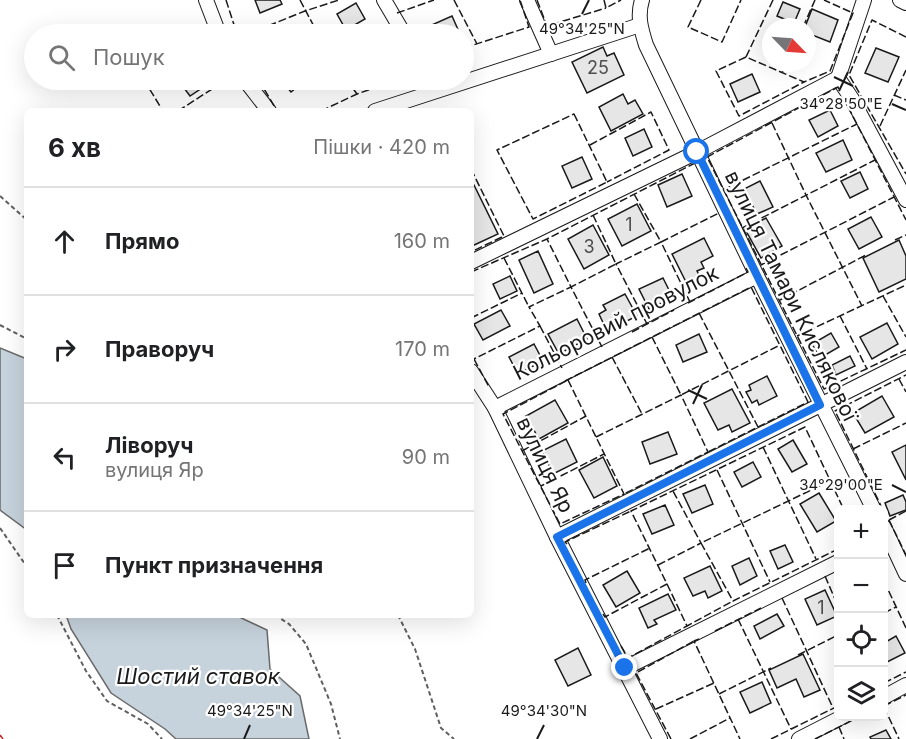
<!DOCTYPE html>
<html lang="uk">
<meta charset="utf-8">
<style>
:root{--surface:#fff;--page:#f6f6f6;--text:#202124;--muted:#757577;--line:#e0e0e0}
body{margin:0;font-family:Inter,sans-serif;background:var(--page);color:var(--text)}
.controls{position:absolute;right:18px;bottom:18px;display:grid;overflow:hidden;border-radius:9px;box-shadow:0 6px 24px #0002}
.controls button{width:54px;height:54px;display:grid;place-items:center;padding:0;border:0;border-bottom:2px solid var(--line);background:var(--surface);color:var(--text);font:30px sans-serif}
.compass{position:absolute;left:762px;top:18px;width:54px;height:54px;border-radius:50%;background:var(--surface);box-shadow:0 6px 24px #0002;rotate:115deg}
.stop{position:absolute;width:18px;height:18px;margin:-14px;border:4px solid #1a73e8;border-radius:50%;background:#fff}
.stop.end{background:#1a73e8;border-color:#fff;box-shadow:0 2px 6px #0008}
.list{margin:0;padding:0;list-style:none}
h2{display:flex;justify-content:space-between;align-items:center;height:78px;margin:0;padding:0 24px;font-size:26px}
h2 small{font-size:20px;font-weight:400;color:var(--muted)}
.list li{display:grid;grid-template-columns:39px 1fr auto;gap:18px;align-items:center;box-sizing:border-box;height:108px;padding:0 24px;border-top:2px solid var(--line)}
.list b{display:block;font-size:22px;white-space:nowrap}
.list p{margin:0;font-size:20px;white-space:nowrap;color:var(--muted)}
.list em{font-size:20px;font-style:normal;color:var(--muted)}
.icon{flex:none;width:33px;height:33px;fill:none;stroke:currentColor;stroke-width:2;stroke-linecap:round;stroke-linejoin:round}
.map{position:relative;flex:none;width:906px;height:739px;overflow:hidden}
.search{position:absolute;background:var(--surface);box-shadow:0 6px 24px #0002;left:24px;top:24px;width:450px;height:66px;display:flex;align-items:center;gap:15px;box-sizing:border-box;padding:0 21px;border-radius:33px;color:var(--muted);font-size:22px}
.panel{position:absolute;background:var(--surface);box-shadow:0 6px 24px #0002;left:24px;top:108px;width:450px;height:510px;border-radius:9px}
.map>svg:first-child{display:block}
.water{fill:#c6d2dc;stroke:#6a6a6a;stroke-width:1.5}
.building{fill:#e6e6e6;stroke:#1a1a1a;stroke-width:1.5}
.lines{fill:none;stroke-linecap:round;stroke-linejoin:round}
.minor-casing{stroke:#1a1a1a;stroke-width:16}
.path{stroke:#5f5f5f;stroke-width:2;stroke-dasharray:4.5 3;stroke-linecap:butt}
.minor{stroke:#fff;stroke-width:14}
.fence{stroke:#1a1a1a;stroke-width:1.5;stroke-dasharray:8 3;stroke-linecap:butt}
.power{stroke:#c62828;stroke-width:1.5;stroke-dasharray:21 4.5 3 4.5;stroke-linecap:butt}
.route{stroke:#1a73e8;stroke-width:8}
.ticks{fill:none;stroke:#1a1a1a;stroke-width:2}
.labels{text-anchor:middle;stroke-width:4.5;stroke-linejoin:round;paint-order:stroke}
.number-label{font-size:18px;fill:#4d4d4d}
.street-label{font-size:21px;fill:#1a1a1a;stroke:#fff}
.water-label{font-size:22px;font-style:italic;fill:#1a1a1a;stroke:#fff}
.ticks-label{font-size:15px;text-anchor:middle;fill:#1a1a1a;stroke:#fff;stroke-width:4.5;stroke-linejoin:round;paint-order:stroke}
</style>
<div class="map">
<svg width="906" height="739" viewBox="0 0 906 739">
<rect width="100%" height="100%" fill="#fff"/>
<g class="water">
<path d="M0 348 27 359V530L0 510Z"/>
<path d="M66 615H235L267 630 270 669 300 696 309 739H176L165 729 111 693 71 629Z"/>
</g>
<g class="building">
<path d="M255 0H280L282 4 260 13Z"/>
<path d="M783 2 800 9 794 23 777 16Z"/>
<path d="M356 3 365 19 346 30 337 14Z"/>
<path d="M812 9 838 20 830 42 807 33V27H805Z"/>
<path d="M452 16 460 34H431L427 27Z"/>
<path d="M603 47 607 56 614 53 624 75 587 93 572 62Z"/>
<path d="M876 48 899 57 888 82 865 73Z"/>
<path d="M752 74 760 92 738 102 730 84Z"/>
<path d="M178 80H214L190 96Z"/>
<path d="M281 80H306L291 92Z"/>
<path d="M623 94 628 104 635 100 643 114 611 131 599 107Z"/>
<path d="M830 110 838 126 818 137 809 120Z"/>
<path d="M644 129 652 147 633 156 625 138Z"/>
<path d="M843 140 852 160 826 172 816 153Z"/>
<path d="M582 157 592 179 572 188 562 166Z"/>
<path d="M860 172 868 189 850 198 841 181Z"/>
<path d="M682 174 692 196 667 207 658 185Z"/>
<path d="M760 181 773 207 757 214 744 189Z"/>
<path d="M474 185 498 234 472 246 471 187Z"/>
<path d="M637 204 651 231 622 246 608 219Z"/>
<path d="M871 217 882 237 859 249 848 229Z"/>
<path d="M766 218 782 246 761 258 745 229Z"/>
<path d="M593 225 609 255 584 269 568 239Z"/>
<path d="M704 238 713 256 701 262 704 268 697 271 700 277 687 284 672 254Z"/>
<path d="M899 240 906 256V279L879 292 863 258Z"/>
<path d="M538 251 553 284 534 293 519 260Z"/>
<path d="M510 276 517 291 500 299 493 284Z"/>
<path d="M663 278 673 298 649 309 639 289Z"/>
<path d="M625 294 637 316 607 331 599 314 606 310 603 305Z"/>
<path d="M501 310 510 326 483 340 474 324Z"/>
<path d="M577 319 587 339 559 354 548 334Z"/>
<path d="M887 323 898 344 872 359 860 337Z"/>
<path d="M831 333 839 347 820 358 812 344Z"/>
<path d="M699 334 707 352 683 362 676 345Z"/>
<path d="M534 344 543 361 518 374 509 357Z"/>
<path d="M850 356 855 366 836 375 832 365Z"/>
<path d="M767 376 777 396 759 405 757 400 752 403 746 392 751 390 749 385Z"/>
<path d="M732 389 750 423 732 432 729 425 718 430 704 403Z"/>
<path d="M882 396 894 417 865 433 853 413Z"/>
<path d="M555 400 568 423 539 439 526 416Z"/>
<path d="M668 432 677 454 650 464 642 442Z"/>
<path d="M566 439 577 462 553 474 542 451Z"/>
<path d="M793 440 807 464 792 472 778 449Z"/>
<path d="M906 445V480L892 452Z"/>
<path d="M603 457 617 486 594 498 579 470Z"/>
<path d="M753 462 761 477 742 487 734 472Z"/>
<path d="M705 485 713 504 692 513 683 494Z"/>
<path d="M819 493 836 521 817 532 800 504Z"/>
<path d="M903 495 906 502V510L890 516 885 503Z"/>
<path d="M665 505 674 525 652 534 643 514Z"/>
<path d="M785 545 793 562 778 569 770 551Z"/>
<path d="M749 558 757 576 740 585 732 566Z"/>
<path d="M710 566 722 591 708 598 705 591 693 596 684 578Z"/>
<path d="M627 571 640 593 616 607 603 585Z"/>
<path d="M825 590 837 616 817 625 805 599Z"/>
<path d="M668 594 676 610 654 620 657 624 648 628 639 608Z"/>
<path d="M777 614 784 626 760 639 754 626Z"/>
<path d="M896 636 905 653 885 663 884 643Z"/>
<path d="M578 648 591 675 568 686 555 660Z"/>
<path d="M803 654 820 690 804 697 796 679 777 688 769 670Z"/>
<path d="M762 682 771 703 750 713 740 692Z"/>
<path d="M886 730 891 739H871L870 737Z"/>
</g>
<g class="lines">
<defs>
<g id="minor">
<path d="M206 0 219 34"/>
<path d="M384 0 404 34"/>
<path d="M527 0 551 54"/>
<path d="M642 0C637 16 641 29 646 45L757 276 874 510"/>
<path d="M864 0 838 78 852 99 906 200"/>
<path d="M900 0 906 3"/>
<path d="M245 80 269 111"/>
<path d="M375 111 640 25"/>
<path d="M471 262 697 152 838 78"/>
<path d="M471 371 495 408 557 537 660 739"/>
<path d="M495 408 757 276"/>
<path d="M884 527 906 574"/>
<path d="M557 537 906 362"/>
<path d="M625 668 838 562"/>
<path d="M884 697 906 685"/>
<path d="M799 739 844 716"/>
</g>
</defs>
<use href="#minor" class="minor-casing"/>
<g class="path">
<path d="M0 196 27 220"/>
<path d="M0 325 27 339"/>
<path d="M0 528 27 567"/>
<path d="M57 615 86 671 107 701 148 724 162 739"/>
<path d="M275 615 289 624 306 644 331 704 340 739"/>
<path d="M398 615 415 649 441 728 454 739"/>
</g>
<use href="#minor" class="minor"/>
<g class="fence">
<path d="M226 0 237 34"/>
<path d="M300 0 318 34"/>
<path d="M454 0 477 44"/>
<path d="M537 0 547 26 606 8"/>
<path d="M604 0 606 8 621 0"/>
<path d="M701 0 688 27 722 42 741 0"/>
<path d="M773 0 746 57 804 82 830 71 853 13 824 0"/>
<path d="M397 13 434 0"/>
<path d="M803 27 815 0"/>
<path d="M248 34 305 11 339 0"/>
<path d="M371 34 390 24"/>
<path d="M906 37 872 20 849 75 906 174"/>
<path d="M464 48 529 27 520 0"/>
<path d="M746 57 716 71 739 116 804 82"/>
<path d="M782 73 786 63"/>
<path d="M144 80 163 111"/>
<path d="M259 80 277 111"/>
<path d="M347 80 357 94 397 80"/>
<path d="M839 89 838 87 707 157 824 389 906 350"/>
<path d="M894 95 906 100"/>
<path d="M843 97 906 220"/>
<path d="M178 111 226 80"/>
<path d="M321 111 357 94"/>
<path d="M574 114 607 182 533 219 497 150Z"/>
<path d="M772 123 806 195 862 306"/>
<path d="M880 126 906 70"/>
<path d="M590 145 651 112 669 150 607 182"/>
<path d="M471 169 504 236 471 252"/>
<path d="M723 190 857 124"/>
<path d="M634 194 661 242 719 213"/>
<path d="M593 215 616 264 571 287 602 347"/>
<path d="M742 228 875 160"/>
<path d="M895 240 906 235"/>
<path d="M504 258 529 307"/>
<path d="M761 265 894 197"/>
<path d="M471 272 547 239 695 163 696 165"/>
<path d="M883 296 906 337"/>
<path d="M780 300 866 255"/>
<path d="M688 303 748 272 746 268"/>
<path d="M699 313 758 427"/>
<path d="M840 316 867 369"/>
<path d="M471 318 522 293"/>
<path d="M647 324 616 264 661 242 690 302"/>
<path d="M540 326 562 368"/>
<path d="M632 332 674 310"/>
<path d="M797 336 906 285"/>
<path d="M652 337 681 395 780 345"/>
<path d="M471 354 474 359 540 326 529 307 571 287 547 239"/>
<path d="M612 357 642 414"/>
<path d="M474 359 489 387"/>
<path d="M899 379 906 392"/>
<path d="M568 380 624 494 560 524 503 414Z"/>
<path d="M565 381 751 287 808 402 708 452"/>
<path d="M471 407V411"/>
<path d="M596 437 681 395 708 452 624 494"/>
<path d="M763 447 816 559"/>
<path d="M853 449 906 423"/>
<path d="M522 451 586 416"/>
<path d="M717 470 770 582"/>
<path d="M830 481 701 543 733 601 838 549"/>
<path d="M541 486 604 454"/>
<path d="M883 510 835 411 906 375"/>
<path d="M884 510 906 555"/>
<path d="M889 520 906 511"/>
<path d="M567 544 565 542 631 511"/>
<path d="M658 565 701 543 673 491"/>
<path d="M825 576 838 606"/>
<path d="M884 581 906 628"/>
<path d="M586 583 585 580 650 548"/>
<path d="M667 584 687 626 733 601"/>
<path d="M782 598 833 708"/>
<path d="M884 613 896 607"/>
<path d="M603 614 605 617 667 584 631 511 805 427 844 510"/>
<path d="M738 619 791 729"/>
<path d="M715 631 761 608"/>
<path d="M699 639 694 641 740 739"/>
<path d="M621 646 628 658 687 626"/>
<path d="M798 655 838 635"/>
<path d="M884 683 906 672"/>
<path d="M719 694 771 668"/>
<path d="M884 706 906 695"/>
<path d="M884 707 899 739"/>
<path d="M656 709 714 683"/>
<path d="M839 727 844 739"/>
<path d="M671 739 636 673 694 641"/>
<path d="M690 739 730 718"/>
<path d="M771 739 838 706"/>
<path d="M815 739 861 716"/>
</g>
<path class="power" d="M0 735 3 739"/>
</g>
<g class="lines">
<path class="route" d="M625 668 557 537 820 405 697 152"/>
</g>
<path class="ticks" d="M582 14 589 0M834 77 853 86M839 91 848 72M892 104 906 110M688 390 707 399M693 404 702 385M892 485 906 492M244 739 250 725M537 739 544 725"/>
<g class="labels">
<g class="number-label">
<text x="598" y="74">25</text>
<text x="629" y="231">1</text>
<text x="589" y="253">3</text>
<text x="821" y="614">1</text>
</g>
<g class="street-label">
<text transform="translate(791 296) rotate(64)" y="7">вулиця Тамари Кислякової</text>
<text transform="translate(616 323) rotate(-27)" y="7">Кольоровий провулок</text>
<text transform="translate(545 465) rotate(64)" y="7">вулиця Яр</text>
</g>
<g class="water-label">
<text x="198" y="684">Шостий ставок</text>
</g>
</g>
<g class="ticks-label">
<text x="582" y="34">49°34'25"N</text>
<text x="841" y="109">34°28'50"E</text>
<text x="841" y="490">34°29'00"E</text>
<text x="250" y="716">49°34'25"N</text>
<text x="544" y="716">49°34'30"N</text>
</g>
</svg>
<div class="controls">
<button>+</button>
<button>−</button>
<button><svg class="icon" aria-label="locate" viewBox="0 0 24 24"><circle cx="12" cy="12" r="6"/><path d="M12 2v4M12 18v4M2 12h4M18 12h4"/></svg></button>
<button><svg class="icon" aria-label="layers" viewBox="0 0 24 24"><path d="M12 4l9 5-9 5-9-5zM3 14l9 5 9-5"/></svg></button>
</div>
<svg class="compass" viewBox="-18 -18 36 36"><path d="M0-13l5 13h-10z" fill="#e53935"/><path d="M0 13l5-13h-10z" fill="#757577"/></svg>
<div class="stop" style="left:697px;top:152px"></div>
<div class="stop end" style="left:625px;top:668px"></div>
<div class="search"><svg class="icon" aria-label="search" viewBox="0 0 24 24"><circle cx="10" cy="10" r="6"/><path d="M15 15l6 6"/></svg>Пошук</div>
<section class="panel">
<h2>6 хв<small>Пішки · 420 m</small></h2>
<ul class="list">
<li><svg class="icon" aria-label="ahead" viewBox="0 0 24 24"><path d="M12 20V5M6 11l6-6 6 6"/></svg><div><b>Прямо</b></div><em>160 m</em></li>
<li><svg class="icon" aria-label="right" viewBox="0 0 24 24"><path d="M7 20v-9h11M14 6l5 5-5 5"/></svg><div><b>Праворуч</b></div><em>170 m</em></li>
<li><svg class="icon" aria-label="left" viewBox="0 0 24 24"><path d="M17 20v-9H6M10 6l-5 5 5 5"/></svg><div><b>Ліворуч</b><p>вулиця Яр</p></div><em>90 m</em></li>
<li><svg class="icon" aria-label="arrive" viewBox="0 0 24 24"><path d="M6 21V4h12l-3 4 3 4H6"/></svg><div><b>Пункт призначення</b></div></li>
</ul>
</section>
</div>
